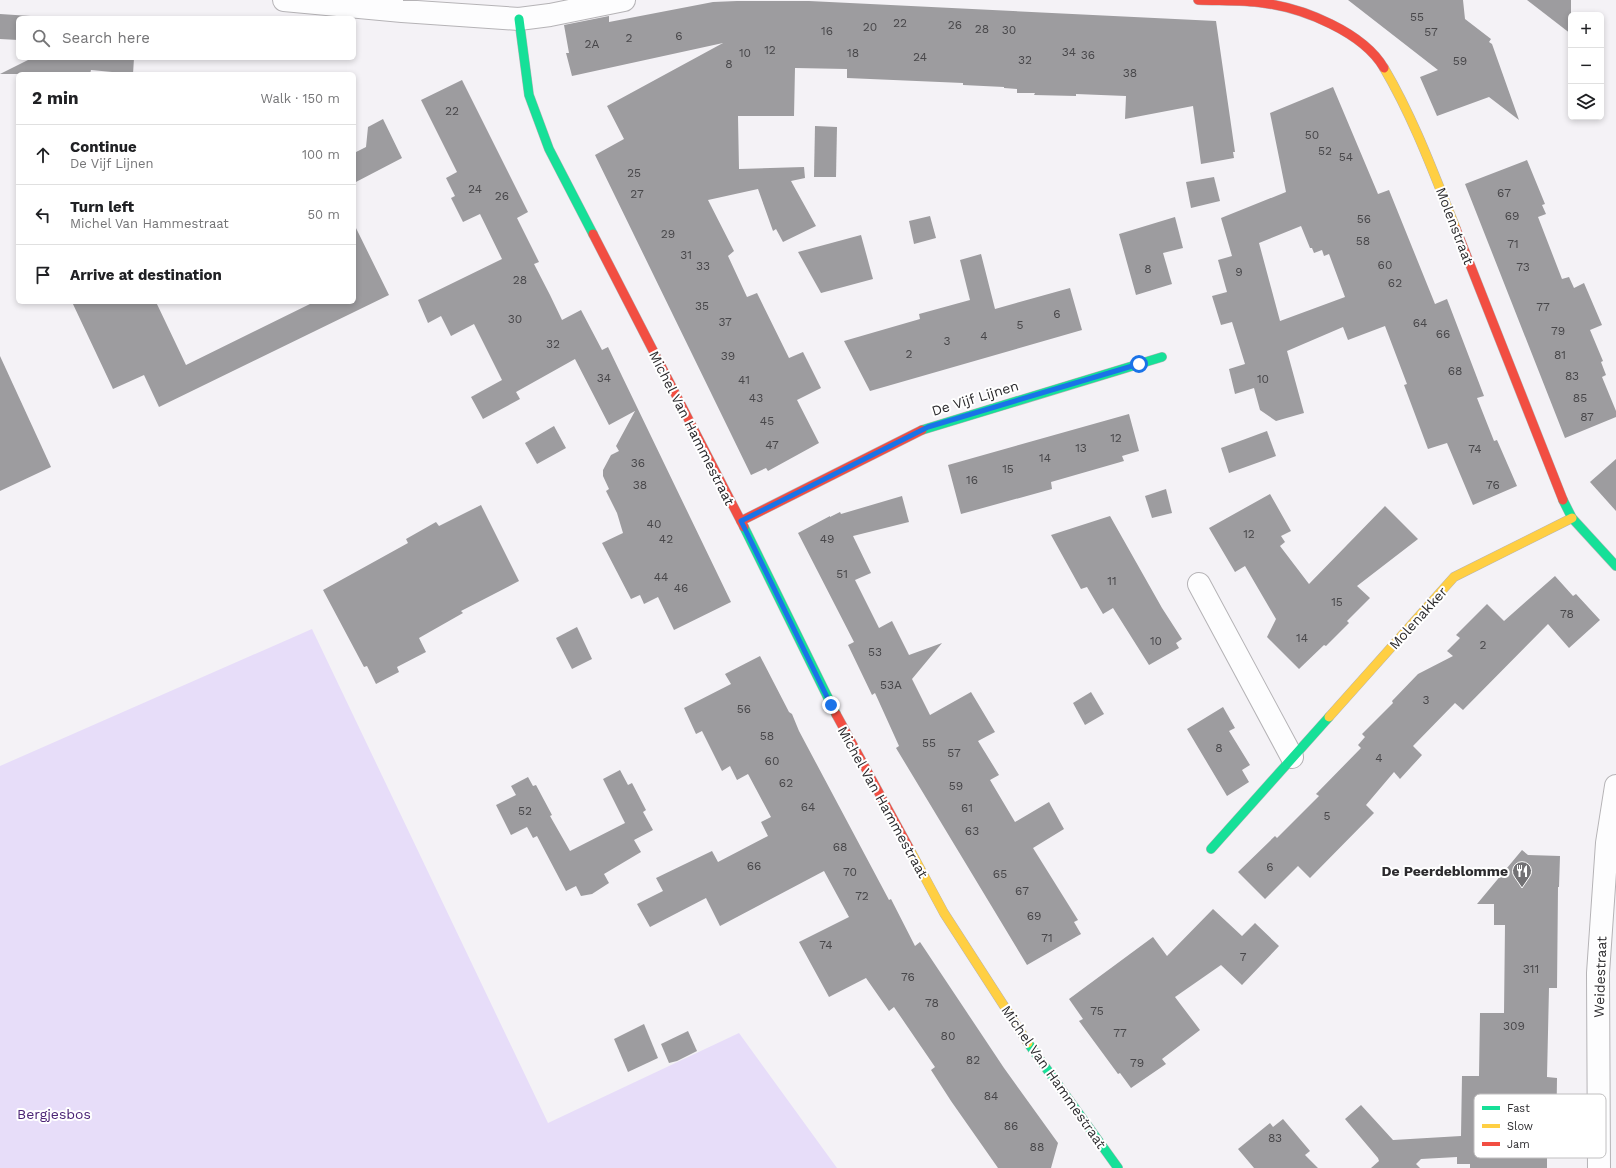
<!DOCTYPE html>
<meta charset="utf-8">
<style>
:root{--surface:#fff;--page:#f6f6f6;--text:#202124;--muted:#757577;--line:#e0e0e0}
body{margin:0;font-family:"Work Sans",sans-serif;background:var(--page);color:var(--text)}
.controls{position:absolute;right:12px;top:12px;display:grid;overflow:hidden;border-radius:6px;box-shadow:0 2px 6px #0003}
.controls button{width:36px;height:36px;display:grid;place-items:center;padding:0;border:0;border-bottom:1px solid var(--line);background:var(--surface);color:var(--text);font:20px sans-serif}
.stop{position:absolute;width:12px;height:12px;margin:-9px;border:3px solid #1a73e8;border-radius:50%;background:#fff}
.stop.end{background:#1a73e8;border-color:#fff;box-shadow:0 1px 4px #0008}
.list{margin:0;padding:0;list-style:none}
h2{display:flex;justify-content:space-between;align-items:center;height:52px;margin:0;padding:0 16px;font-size:17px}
h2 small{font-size:13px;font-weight:400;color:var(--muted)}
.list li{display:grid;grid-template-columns:26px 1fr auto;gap:12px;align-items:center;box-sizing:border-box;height:60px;padding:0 16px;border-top:1px solid var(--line)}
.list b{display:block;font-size:15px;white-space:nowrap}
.list p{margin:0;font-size:13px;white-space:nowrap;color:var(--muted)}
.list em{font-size:13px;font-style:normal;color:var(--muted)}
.icon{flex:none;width:22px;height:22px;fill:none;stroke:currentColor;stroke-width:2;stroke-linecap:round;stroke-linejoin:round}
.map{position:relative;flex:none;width:1616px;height:1168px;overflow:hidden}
.search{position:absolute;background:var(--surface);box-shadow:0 2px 6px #0003;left:16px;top:16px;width:340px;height:44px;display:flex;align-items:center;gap:10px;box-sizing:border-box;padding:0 14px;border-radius:6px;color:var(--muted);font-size:15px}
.panel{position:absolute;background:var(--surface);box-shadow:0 2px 6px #0003;left:16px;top:72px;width:340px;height:232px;border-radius:6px}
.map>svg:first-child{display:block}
.green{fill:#e7ddf9}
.building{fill:#9d9c9f;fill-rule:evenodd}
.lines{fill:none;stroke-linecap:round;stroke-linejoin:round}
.street-casing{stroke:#b5b3b6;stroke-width:24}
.fast-casing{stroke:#b5b3b6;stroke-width:10}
.slow-casing{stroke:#b5b3b6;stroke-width:10}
.jam-casing{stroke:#b5b3b6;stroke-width:10}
.street{stroke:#fdfdfe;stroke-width:22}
.fast{stroke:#16e098;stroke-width:9}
.slow{stroke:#ffcf43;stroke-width:9}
.jam{stroke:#f24e42;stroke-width:9}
.route{stroke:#1a73e8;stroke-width:5}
.labels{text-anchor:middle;stroke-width:4;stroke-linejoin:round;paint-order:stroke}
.number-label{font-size:12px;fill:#48474a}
.street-label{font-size:14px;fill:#2c2b2e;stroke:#fff}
.poi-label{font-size:14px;font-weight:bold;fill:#2c2b2e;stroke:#fff;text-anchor:end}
.park-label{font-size:14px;fill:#4b2475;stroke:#fff}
.key{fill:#fff;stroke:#c0bfc0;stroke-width:1}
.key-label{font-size:11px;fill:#2c2b2e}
</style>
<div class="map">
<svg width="1616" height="1168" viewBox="0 0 1616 1168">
<rect width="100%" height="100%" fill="#f4f2f6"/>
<path class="green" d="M312 629 548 1123 739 1033 837 1168H0V766Z"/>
<g class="building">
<path d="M1348 0H1463L1465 19 1491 39 1489 42 1492 44 1519 120 1489 97 1437 116 1420 77 1438 70Z"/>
<path d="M1527 0H1571V34Z"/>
<path d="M737 1H809L1216 21 1235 152H1233L1234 158 1201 164 1193 106 1125 119 1126 96 1076 94V96L1034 95 1035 93H1017V89L1004 88V87L963 85V83L847 78V69L795 68 794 116H738L739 169 804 167 805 178 791 181 816 226 783 242 776 229 773 231 758 189 708 200 734 251 728 256 747 297 757 293 789 358 803 352 821 388 797 400 819 443 768 471 766 468 751 475 595 155 624 139 607 106 723 43 572 76 566 53H569L564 25 609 16V22L713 2Z"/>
<path d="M0 14 46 17 57 18H18V40L0 39Z"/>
<path d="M32 58H134L133 74 91 70 90 74H0Z"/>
<path d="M462 80 528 212 517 218 539 262 534 264 550 295 562 320 581 310 602 350 608 347 731 602 674 630 658 597 644 604 640 595 631 599 602 543 623 533 617 513 606 491 609 489 603 476V470L611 455 619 451 616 446 635 411 609 425 575 359 516 392 520 399 483 419 471 397 502 380 474 324 451 336 441 316 428 323 418 300 502 259 480 214 463 222 451 198 455 196 446 178 457 172 421 100Z"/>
<path d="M1333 87 1378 194 1389 190 1435 304 1447 299 1484 396 1477 398 1494 441 1497 440 1517 486 1473 505 1447 443 1428 449 1404 385 1407 384 1385 326 1348 340 1343 327 1287 351 1304 413 1276 421 1260 410 1254 388 1235 394 1229 369 1245 364 1232 322 1221 325 1212 296 1227 292 1218 260 1232 256 1221 218 1286 192 1270 113ZM1301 226 1310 248H1312L1314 253 1322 250 1324 256 1329 254 1345 297 1280 321 1259 243Z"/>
<path d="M383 119 402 158 354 183V153L366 147 368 127Z"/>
<path d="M815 126 837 127 836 177H814Z"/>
<path d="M1527 160 1545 204 1542 205 1546 214 1538 217 1562 279 1569 277 1574 288 1584 283 1602 325 1590 330 1603 361 1601 362 1606 375 1602 377 1616 411V417L1565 438 1465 184Z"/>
<path d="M1214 177 1220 201 1191 208 1186 182Z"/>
<path d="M930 216 936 238 914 244 909 221Z"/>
<path d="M1175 217 1183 248 1163 253 1172 284 1136 295 1119 234Z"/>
<path d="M354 224 389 295 159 407 144 375 113 389 72 302H156L186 365 314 302H354Z"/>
<path d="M861 235 873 279 821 293 798 252Z"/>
<path d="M981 254 995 309 1070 288 1082 330 870 391 844 341 920 319 919 314 970 300 960 260Z"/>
<path d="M0 356 51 467 0 491Z"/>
<path d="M1129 414 1139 451 1122 456 1124 461 1051 482 1052 489 961 514 948 465Z"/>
<path d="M554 426 566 448 537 464 525 443Z"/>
<path d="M1267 431 1276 456 1229 473 1221 448Z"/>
<path d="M1616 459V511L1590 482Z"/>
<path d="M1166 489 1172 513 1152 518 1145 496Z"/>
<path d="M1270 494 1291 531 1281 536 1285 542 1280 546 1309 584 1385 506 1418 539 1357 586 1370 598 1347 621 1349 623 1326 646 1324 645 1299 669 1267 637 1276 619 1245 566 1235 572 1209 528Z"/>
<path d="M902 496 909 522 853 536 871 573 855 580 879 628 892 621 909 655 942 643 912 679 930 715 971 692 995 732 978 741 999 775 990 780 1015 822 1049 802 1064 829 1033 848 1078 920 1074 922 1081 934 1027 965 896 748 899 746 875 693 872 695 848 645 854 642 798 533 830 516V517L840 512 841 514Z"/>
<path d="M481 505 519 581 461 611 463 613 419 638 426 652 397 667 399 672 376 684 367 666 364 667 323 590 408 543 406 539 436 522 439 526Z"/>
<path d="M1110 516 1162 608 1182 639 1176 643 1179 648 1149 665 1113 608 1103 614 1087 587 1081 589 1051 535Z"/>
<path d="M1555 576 1573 596 1576 594 1600 620 1569 648 1548 624 1463 710 1455 703 1413 746 1422 755 1400 779 1394 772 1366 805 1374 813 1310 878 1298 866 1265 899 1238 872 1275 836 1277 838 1319 796 1316 794 1361 748 1358 745 1365 737 1362 734 1393 703 1392 701 1418 674 1453 656 1447 651 1460 638 1456 635 1487 604 1504 621Z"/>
<path d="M577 627 592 659 572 669 556 638Z"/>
<path d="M760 656 789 712 792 714 799 731 889 900 891 899 915 946 920 942 1004 1068 1058 1143 1051 1168H998L951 1101 931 1070 935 1067 894 1007 889 1011 866 978 829 997 799 942 849 917 824 871 720 926 706 898 650 927 637 904 663 891 656 878 712 851 718 862 768 836 761 822 771 817 748 774 737 780 730 766 722 771 702 731 696 734 684 708 731 684 725 674Z"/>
<path d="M1091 692 1104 714 1085 725 1073 703Z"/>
<path d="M1223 707 1235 728 1229 731 1250 765 1242 770 1249 782 1227 796 1187 729Z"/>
<path d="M620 770 628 785 632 783 646 810 643 812 653 830 634 840 641 852 604 874 609 883 592 894 581 896 576 886 566 891 537 836 533 838 527 827 511 835 496 805 516 795 511 786 528 777 533 786 536 785 552 815 550 816 570 851 625 823 603 779Z"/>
<path d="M1522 850 1528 855 1560 856 1559 887H1558L1557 988H1549L1547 1077 1557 1078 1556 1146H1555L1554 1158H1547V1168H1470V1164H1457V1157L1421 1159 1416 1164 1420 1168H1371L1379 1161 1378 1158 1345 1119 1361 1105 1393 1140 1461 1136 1462 1076H1479L1480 1013H1504L1505 925H1494V904H1477Z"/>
<path d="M1213 909 1242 936 1255 923 1279 946 1242 985 1221 965 1175 997 1200 1030 1162 1059 1166 1064 1131 1088 1120 1073 1118 1074 1079 1021 1083 1019 1069 999 1153 937 1167 956Z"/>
<path d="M644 1024 658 1058 628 1072 614 1039Z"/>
<path d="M688 1031 697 1051 677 1061 669 1063 661 1044Z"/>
<path d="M1283 1119 1310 1151 1305 1155 1318 1168H1254L1238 1149 1270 1123 1273 1127Z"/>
</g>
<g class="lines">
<defs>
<g id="street">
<path d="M284 0 402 11 519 19 550 15 624 0"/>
<path d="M1199 584 1292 757"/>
<path d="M1599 1168 1598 973 1607 843 1616 786"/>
</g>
<g id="fast">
<path d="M519 19 529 95 549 149 593 234"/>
<path d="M922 430 1162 357"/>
<path d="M1563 500 1572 518 1616 566"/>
<path d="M744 527 836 714"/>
<path d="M1211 849 1329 717"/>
<path d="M1028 1043 1118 1168"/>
</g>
<g id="slow">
<path d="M1384 68C1414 119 1434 174 1456 229"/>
<path d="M1329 717 1454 577 1572 518"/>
<path d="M909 848 944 913 1028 1043"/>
</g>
<g id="jam">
<path d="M1198 0C1219 1 1242 0 1263 3 1303 8 1363 32 1384 68"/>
<path d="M1456 229 1563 500"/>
<path d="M593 234 744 527"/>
<path d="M741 521 922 430"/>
<path d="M836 714 909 848"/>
</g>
</defs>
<use href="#street" class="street-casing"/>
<use href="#fast" class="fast-casing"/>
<use href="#slow" class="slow-casing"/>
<use href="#jam" class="jam-casing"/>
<use href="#street" class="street"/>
<use href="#fast" class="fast"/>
<use href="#slow" class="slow"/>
<use href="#jam" class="jam"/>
</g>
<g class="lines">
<path class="route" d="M831 705 741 521 928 427 1139 364"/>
</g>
<defs>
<symbol id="restaurant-pin" viewBox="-11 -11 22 30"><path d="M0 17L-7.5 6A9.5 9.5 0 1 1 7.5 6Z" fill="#727174" stroke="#fff"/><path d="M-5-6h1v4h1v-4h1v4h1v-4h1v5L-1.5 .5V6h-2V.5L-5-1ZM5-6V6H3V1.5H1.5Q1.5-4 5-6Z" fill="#fff"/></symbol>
</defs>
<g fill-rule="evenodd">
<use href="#restaurant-pin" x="1511" y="860" width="22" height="30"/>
</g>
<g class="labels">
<g class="number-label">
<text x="1417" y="21">55</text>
<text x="900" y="27">22</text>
<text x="955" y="29">26</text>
<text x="870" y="31">20</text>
<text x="982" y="33">28</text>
<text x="1009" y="34">30</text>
<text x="827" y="35">16</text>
<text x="1431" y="36">57</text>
<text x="679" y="40">6</text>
<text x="629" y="42">2</text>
<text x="592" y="48">2A</text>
<text x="770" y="54">12</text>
<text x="1069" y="56">34</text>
<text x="745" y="57">10</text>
<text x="853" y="57">18</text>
<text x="1088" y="59">36</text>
<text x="920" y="61">24</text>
<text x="1025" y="64">32</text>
<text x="1460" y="65">59</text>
<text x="729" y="68">8</text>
<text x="1130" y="77">38</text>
<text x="452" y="115">22</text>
<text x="1312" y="139">50</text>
<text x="1325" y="155">52</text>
<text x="1346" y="161">54</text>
<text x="634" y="177">25</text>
<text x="475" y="193">24</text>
<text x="1504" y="197">67</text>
<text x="637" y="198">27</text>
<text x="502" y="200">26</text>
<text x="1512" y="220">69</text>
<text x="1364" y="223">56</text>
<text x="668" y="238">29</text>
<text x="1363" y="245">58</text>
<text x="1513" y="248">71</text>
<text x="686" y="259">31</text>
<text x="1385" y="269">60</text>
<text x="703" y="270">33</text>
<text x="1523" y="271">73</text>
<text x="1148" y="273">8</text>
<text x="1239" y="276">9</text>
<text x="520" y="284">28</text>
<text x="1395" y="287">62</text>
<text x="702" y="310">35</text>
<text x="1543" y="311">77</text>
<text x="1057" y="318">6</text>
<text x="515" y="323">30</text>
<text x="725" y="326">37</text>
<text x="1420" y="327">64</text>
<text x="1020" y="329">5</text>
<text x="1558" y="335">79</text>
<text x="1443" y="338">66</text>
<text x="984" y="340">4</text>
<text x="947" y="345">3</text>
<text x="553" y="348">32</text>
<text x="909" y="358">2</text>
<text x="1560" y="359">81</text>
<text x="728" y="360">39</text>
<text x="1455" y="375">68</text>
<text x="1572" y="380">83</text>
<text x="604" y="382">34</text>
<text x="1263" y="383">10</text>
<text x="744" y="384">41</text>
<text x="756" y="402">43</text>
<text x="1580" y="402">85</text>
<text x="1587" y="421">87</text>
<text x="767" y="425">45</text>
<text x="1116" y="442">12</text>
<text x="772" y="449">47</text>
<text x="1081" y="452">13</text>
<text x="1475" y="453">74</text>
<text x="1045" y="462">14</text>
<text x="638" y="467">36</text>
<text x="1008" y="473">15</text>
<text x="972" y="484">16</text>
<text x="640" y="489">38</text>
<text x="1493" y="489">76</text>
<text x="654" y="528">40</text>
<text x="1249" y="538">12</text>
<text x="666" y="543">42</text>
<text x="827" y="543">49</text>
<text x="842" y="578">51</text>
<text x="661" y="581">44</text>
<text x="1112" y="585">11</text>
<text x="681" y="592">46</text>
<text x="1337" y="606">15</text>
<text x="1567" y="618">78</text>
<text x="1302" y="642">14</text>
<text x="1156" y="645">10</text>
<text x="1483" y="649">2</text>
<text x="875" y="656">53</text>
<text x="891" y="689">53A</text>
<text x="1426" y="704">3</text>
<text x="744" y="713">56</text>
<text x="767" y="740">58</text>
<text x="929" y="747">55</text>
<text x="1219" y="752">8</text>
<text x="954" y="757">57</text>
<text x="1379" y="762">4</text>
<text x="772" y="765">60</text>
<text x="786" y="787">62</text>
<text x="956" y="790">59</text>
<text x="808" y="811">64</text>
<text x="967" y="812">61</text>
<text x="525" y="815">52</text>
<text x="1327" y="820">5</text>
<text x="972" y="835">63</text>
<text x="840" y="851">68</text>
<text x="754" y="870">66</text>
<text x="1270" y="871">6</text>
<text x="850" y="876">70</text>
<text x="1000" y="878">65</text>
<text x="1022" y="895">67</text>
<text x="862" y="900">72</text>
<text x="1034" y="920">69</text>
<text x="1047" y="942">71</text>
<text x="826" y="949">74</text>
<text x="1243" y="961">7</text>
<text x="1531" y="973">311</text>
<text x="908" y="981">76</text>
<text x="932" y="1007">78</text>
<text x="1097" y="1015">75</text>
<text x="1514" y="1030">309</text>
<text x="1120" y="1037">77</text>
<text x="948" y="1040">80</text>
<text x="973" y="1064">82</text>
<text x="1137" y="1067">79</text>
<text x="991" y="1100">84</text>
<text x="1011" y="1130">86</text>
<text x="1275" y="1142">83</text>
<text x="1037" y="1151">88</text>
</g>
<g class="street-label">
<text transform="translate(1455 226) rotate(69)" y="5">Molenstraat</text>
<text transform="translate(975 398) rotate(-17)" y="5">De Vijf Lijnen</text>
<text transform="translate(692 428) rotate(63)" y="5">Michel Van Hammestraat</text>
<text transform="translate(1418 618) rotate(-48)" y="5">Molenakker</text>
<text transform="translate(883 802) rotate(61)" y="5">Michel Van Hammestraat</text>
<text transform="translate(1600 977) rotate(-88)" y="5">Weidestraat</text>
<text transform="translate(1054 1077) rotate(55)" y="5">Michel Van Hammestraat</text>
</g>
<g class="poi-label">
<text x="1508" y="876">De Peerdeblomme</text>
</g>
<g class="park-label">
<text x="54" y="1119">Bergjesbos</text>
</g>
</g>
<rect x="1474" y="1094" width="132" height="64" rx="6" class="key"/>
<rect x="1482" y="1106" width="18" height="4" fill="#16e098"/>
<rect x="1482" y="1124" width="18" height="4" fill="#ffcf43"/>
<rect x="1482" y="1142" width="18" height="4" fill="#f24e42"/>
<g class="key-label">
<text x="1507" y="1112">Fast</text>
<text x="1507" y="1130">Slow</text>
<text x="1507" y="1148">Jam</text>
</g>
</svg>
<div class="controls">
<button>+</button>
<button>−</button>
<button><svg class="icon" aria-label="layers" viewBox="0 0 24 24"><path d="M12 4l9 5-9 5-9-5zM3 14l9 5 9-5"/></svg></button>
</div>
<div class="stop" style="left:1139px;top:364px"></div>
<div class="stop end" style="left:831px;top:705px"></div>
<div class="search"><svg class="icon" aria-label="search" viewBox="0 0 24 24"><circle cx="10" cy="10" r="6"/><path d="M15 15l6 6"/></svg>Search here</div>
<section class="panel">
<h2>2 min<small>Walk · 150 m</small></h2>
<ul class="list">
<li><svg class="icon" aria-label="ahead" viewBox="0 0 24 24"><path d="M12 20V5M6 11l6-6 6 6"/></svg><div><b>Continue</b><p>De Vijf Lijnen</p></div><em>100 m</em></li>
<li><svg class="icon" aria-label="left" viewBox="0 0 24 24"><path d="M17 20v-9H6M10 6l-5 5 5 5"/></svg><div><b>Turn left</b><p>Michel Van Hammestraat</p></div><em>50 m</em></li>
<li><svg class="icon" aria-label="arrive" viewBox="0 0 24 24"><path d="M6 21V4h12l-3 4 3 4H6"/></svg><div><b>Arrive at destination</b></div></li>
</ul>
</section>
</div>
